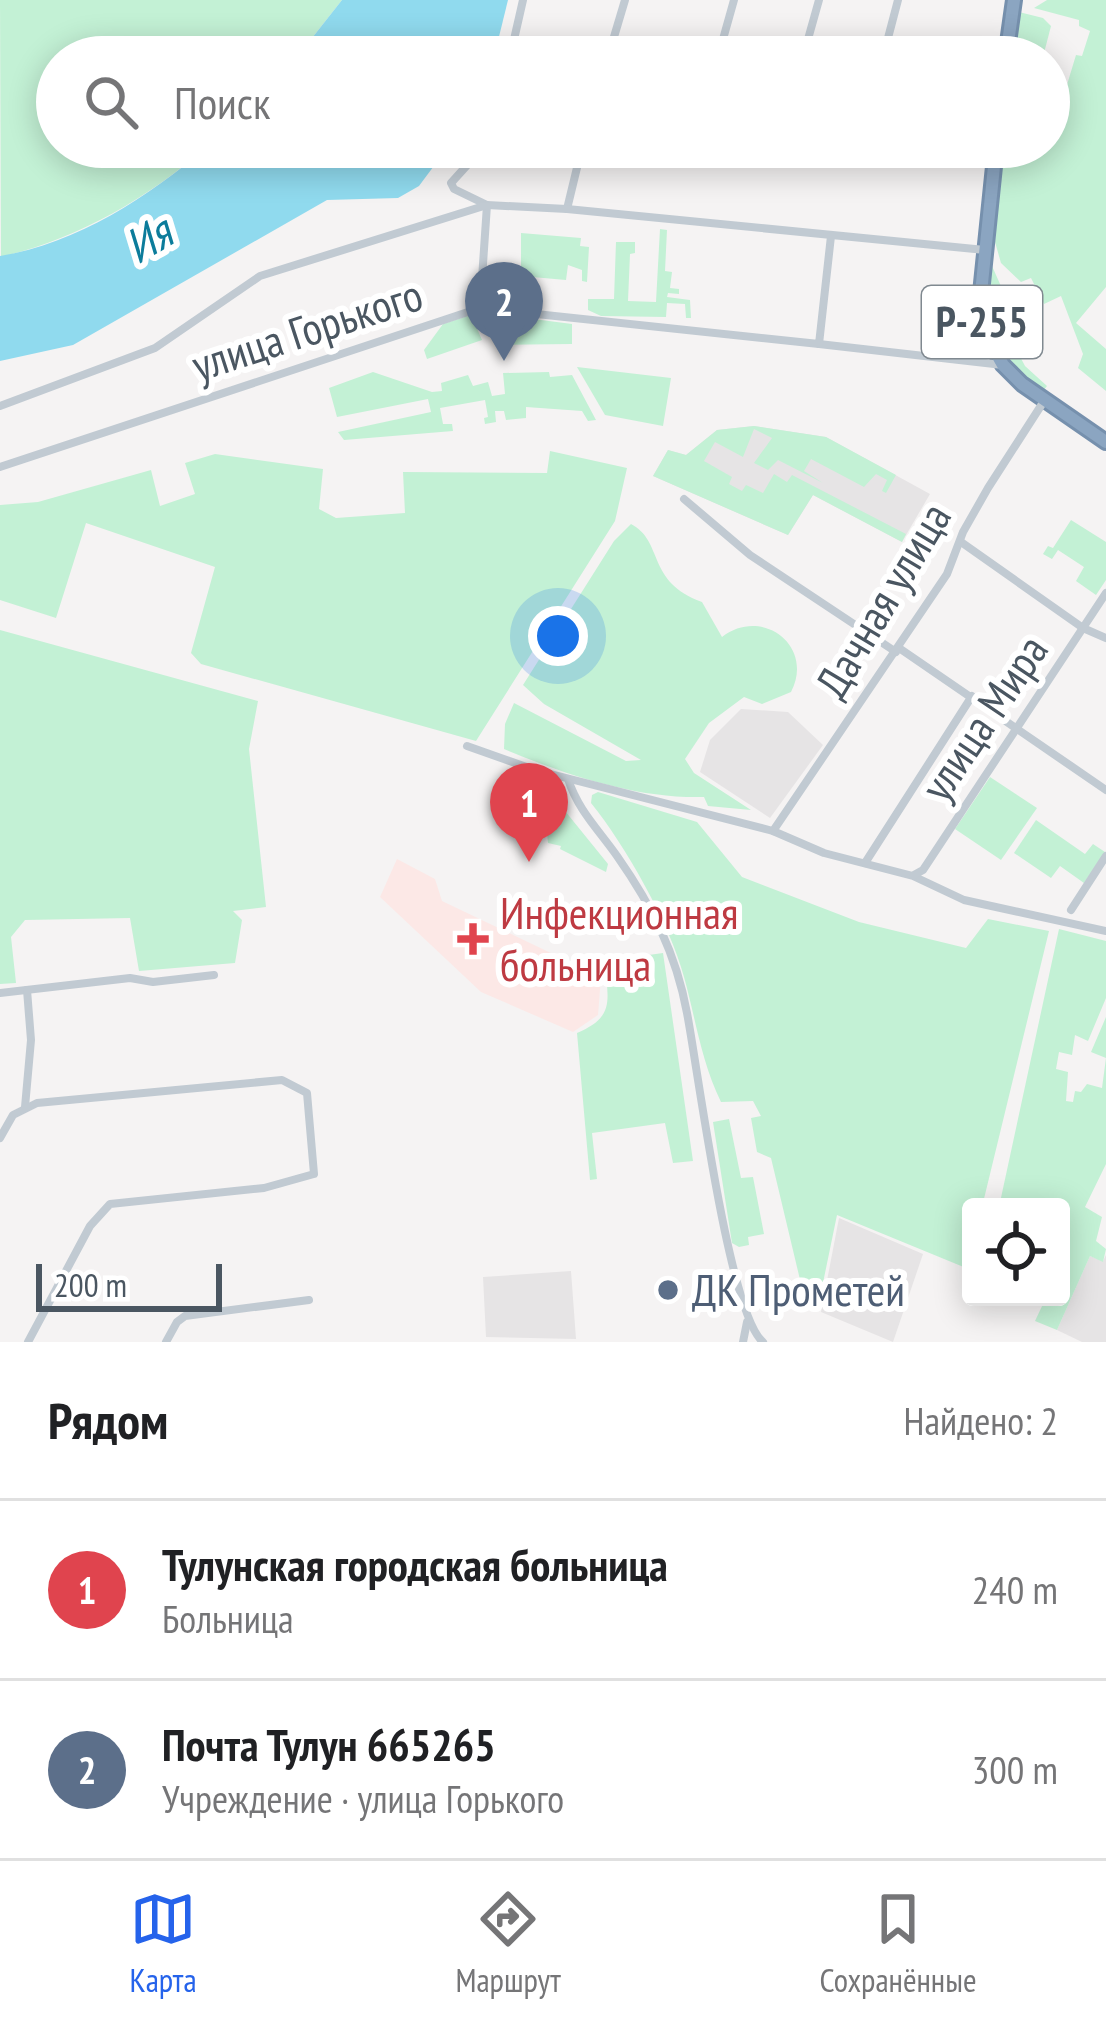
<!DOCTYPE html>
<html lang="ru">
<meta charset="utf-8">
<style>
:root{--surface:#fff;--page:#f6f6f6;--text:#202124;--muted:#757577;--line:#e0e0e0;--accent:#2563eb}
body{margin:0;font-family:"PT Sans Narrow",sans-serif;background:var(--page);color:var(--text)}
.controls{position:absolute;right:36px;bottom:36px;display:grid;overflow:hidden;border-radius:12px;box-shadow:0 6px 30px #0003}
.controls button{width:108px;height:108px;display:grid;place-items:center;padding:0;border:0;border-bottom:3px solid var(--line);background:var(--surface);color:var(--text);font:60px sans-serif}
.scale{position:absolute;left:36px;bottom:30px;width:186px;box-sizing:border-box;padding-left:12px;border:6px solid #4a5661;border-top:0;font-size:33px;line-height:42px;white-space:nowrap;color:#4a5661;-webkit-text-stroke:9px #fff;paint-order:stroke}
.you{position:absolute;left:558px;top:636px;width:42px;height:42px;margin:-30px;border:9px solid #fff;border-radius:50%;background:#1a73e8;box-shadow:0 0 0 18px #1a73e833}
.badge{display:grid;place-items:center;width:78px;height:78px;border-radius:50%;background:var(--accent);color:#fff;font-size:39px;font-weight:700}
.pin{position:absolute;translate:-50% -99px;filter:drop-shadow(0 3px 6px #0008)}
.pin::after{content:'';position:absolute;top:63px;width:42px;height:36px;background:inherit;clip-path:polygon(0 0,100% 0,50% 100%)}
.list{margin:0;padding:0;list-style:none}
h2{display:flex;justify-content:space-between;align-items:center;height:156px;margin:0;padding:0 48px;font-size:51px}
h2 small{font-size:39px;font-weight:400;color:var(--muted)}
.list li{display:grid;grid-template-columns:78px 1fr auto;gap:36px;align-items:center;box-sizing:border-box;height:180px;padding:0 48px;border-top:3px solid var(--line)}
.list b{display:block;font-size:45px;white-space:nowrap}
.list p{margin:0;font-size:39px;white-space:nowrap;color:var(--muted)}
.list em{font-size:39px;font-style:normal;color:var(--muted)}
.icon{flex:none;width:66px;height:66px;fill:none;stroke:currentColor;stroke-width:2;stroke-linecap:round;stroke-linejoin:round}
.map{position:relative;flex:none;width:1106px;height:1342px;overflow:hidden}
.search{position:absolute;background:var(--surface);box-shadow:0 6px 30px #0003;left:36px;right:36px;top:36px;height:132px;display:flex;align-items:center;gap:30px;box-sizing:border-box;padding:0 42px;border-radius:66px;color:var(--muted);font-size:45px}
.sheet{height:516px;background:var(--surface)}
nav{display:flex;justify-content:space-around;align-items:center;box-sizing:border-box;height:168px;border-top:3px solid var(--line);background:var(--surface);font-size:33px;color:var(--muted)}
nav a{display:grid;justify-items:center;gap:6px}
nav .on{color:var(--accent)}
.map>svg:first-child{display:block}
.education{fill:#e6e4e5}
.medical{fill:#fce8e6}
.green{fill:#c3f1d5}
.water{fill:#90daee}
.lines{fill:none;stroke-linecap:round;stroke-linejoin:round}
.highway-casing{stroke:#7690ad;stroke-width:18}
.minor{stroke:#c1cad2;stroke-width:8}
.highway{stroke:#8ba5c1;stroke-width:12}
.health-dot{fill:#e0444e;stroke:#fff;stroke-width:4.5}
.service-dot{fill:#5c6f8a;stroke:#fff;stroke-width:4.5}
.labels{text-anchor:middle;stroke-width:12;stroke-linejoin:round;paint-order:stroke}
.shield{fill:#fff;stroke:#808990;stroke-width:3}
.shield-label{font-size:42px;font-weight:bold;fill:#4a5661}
.street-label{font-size:45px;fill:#4a5661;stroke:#fff}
.health-label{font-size:45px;fill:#be3a42;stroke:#fff;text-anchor:start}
.service-label{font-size:45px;fill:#4e5e75;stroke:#fff;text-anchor:start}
.water-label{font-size:48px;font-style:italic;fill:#0c7c9b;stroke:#fff}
</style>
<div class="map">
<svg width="1106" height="1342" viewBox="0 0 1106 1342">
<rect width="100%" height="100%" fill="#f5f3f3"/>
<g class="education">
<path d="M754 426 826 437 930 494 902 542 813 495 788 535 653 476 668 450 686 455 717 430Z"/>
<path d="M741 709 788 712 823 745 770 818 700 772 710 740Z"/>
<path d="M839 1218 923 1254 893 1342 821 1312Z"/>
<path d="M1106 1255V1342H1082L1057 1330 1090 1256 1103 1261Z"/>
<path d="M571 1271 576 1339 486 1337 483 1277Z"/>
</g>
<path class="medical" d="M397 859 435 879 442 901 601 977 598 1015 573 1032 481 992 380 897Z"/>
<g class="green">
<path d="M0 0H342L297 57H57V147H207C144 200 82 237 1 257Z"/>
<path d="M1047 0H1106V287L1076 323 1106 349V391L1078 368 1083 354 1061 296 1044 304 1031 278 1021 282 1001 263 995 242 1002 147H1049V84L1066 88 1076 55 1082 56 1090 31 1079 26V20L1034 8Z"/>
<path d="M1019 12 1043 18 1051 26 1043 57H1012Z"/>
<path d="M660 229 667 230 665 271 672 272 670 288 679 289V294L668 293 667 297 690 300 691 318H686L685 304 667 303 666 317 601 316 588 310V299H614L616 242H635V253L630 254 628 301 656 302Z"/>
<path d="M521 233 581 238 580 246 589 247 587 282 582 281V270L568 265 566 280 521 276Z"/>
<path d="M992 266 1012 311 1000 319 1025 366 1047 386 1043 391C992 349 984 330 992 266Z"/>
<path d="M480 312 572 324V344L495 345Z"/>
<path d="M471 315 482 340 427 359 424 350 443 324Z"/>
<path d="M577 367 671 378 663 426 605 415Z"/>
<path d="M373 372 432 392 442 391 441 383 468 375 473 386 488 382 492 396 505 394 503 373 549 372 550 377 572 375 596 420 588 421 582 411 526 407V418L506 420 504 411H495L496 422 485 424 484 418 488 417 485 400 440 408 443 424H452L453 431 344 440 338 432 431 412 428 399 337 417 329 388Z"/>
<path d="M754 426 826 437 896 475 886 493 882 491 887 480 876 474 864 487 811 459 804 471 823 483 778 460 768 470 754 463 772 438 754 429 743 457 715 442 704 461 732 477 729 484 742 491 746 485 763 493 774 474 787 482 792 475 906 534 902 542 813 495 788 535 653 476 668 450 686 455 717 430Z"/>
<path d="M550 451 627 468 615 521 476 741 201 664 191 653 215 567 86 523 56 618 0 600V505L38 502 151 470 160 506 195 494 185 463 215 454 323 469 319 509 336 518 405 513 403 472 547 473Z"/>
<path d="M1071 520 1106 542V580L1096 595 1076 581 1084 567 1058 550 1052 559 1043 554 1048 546 1053 548Z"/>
<path d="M631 524C664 541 646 582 702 602L722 637C762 606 815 646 791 692L762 704 744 697 709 723 685 759 694 773 751 810 708 806 704 797C637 799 566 775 504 749L505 724 514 703 626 761 641 760 544 704 523 685 614 541Z"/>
<path d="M0 630 258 701 249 749 266 907 233 911 242 920 235 963 139 971 130 918 25 920 11 937 16 983 0 984Z"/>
<path d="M990 777 1037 808 1001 860 955 829Z"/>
<path d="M598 792 697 822 742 877 859 922 966 948 988 919 1049 931 982 1207H971V1252L966 1268 837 1215 818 1307 807 1309 771 1158 757 1152 751 1118 761 1116 753 1101 721 1102C701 1061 696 1020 684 977 670 924 625 845 591 803L592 795Z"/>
<path d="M561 806 608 864 606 872 560 849 561 846 548 843 547 833Z"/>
<path d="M1036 820 1085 854 1093 844 1105 852 1084 883 1060 866 1051 878 1014 853Z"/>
<path d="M1059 929 1106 941V998L1088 1041 1075 1035 1072 1055 1059 1052 1056 1069 1068 1072 1066 1101 1073 1102 1075 1091 1081 1092 1087 1084 1102 1088 1106 1058 1091 1052 1106 1017V1164L1085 1207 1102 1217 1096 1241 1106 1249 1103 1262 1090 1256 1057 1330 1035 1321 1043 1304 1030 1297H1061V1207H999Z"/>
<path d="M663 953 693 1161 673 1163 665 1123 592 1133 597 1179 590 1180 577 1033C617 1016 607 999 605 961Z"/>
<path d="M729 1119 741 1178 753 1177 764 1234 748 1237 749 1245 739 1247 732 1243 713 1122Z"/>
</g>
<g class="water">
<path d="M342 0H508L494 57H297Z"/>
<path d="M207 147H448L419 186 398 198 327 200 73 345 0 361V256C78 243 148 197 207 147Z"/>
</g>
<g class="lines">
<defs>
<g id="highway">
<path d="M1006 57 1014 0"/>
<path d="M996 147 981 293 986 335 1003 365 1022 384 1106 442"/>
</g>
</defs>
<use href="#highway" class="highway-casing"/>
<g class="minor">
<path d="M510 57 523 0"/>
<path d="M608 57 625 0"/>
<path d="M718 57 734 0"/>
<path d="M803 57 819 0"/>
<path d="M883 57 898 0"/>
<path d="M475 147 470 162 451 183 454 189 487 205 480 308"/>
<path d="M567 209 582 147"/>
<path d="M819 344 1003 365"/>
<path d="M0 406 155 348 260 276 487 205 567 209 985 250"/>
<path d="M0 467 480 308 819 344 831 236"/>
<path d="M684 499 750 555 896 652"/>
<path d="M961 542 1083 628 1106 638"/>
<path d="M899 648 1106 790"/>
<path d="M467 746 535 770 773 831 824 853 913 876 964 900 1106 931"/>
<path d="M568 779C578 810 598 829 617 856 652 906 676 953 687 1013 698 1070 729 1314 763 1342"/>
<path d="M773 831 947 574 963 532 988 488 1044 401"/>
<path d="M865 863 972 696"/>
<path d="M914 875 923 870 1106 593"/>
<path d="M1071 910 1106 856"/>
<path d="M0 993 130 978 153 982 214 975"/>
<path d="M25 1107 31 1040 27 990"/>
<path d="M0 1138 13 1115 37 1103 282 1080 307 1093 314 1174 264 1188 110 1204 90 1226 28 1342"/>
<path d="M166 1342 177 1322 185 1316 309 1300"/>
<path d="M743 1342 747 1322"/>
</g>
<use href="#highway" class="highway"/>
</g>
<path class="health-dot" d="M467 921h12v12h12v12h-12v12h-12v-12h-12v-12h12z"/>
<circle class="service-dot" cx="668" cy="1290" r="12"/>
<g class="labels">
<rect class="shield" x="922" y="286" width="120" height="72" rx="9"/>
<g class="shield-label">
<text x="982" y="337">Р-255</text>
</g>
<g class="street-label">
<text transform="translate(307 330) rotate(-18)" y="16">улица Горького</text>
<text transform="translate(883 600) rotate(-59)" y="16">Дачная улица</text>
<text transform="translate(984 718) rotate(-56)" y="16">улица Мира</text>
</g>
<g class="health-label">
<text x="500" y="929">Инфекционная<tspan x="500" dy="52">больница</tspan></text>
</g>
<g class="service-label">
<text x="692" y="1306">ДК Прометей</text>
</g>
<g class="water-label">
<text transform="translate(148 239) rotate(-31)" y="17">Ия</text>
</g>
</g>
</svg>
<div class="controls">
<button><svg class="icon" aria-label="locate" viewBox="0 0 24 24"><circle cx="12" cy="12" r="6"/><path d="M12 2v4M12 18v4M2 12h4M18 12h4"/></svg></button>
</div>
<div class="scale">200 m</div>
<div class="you"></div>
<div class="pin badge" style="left:529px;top:862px;background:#e0444e">1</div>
<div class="pin badge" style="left:504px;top:361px;background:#5c6f8a">2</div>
<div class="search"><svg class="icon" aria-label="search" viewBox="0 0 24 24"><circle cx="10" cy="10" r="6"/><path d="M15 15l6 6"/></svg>Поиск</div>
</div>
<section class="sheet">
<h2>Рядом<small>Найдено: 2</small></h2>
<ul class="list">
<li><span class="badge" style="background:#e0444e">1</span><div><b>Тулунская городская больница</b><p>Больница</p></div><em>240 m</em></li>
<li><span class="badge" style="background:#5c6f8a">2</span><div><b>Почта Тулун 665265</b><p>Учреждение · улица Горького</p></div><em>300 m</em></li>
</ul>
</section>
<nav>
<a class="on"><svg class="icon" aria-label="map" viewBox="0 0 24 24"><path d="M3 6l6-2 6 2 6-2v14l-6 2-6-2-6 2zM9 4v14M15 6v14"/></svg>Карта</a>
<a><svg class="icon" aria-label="directions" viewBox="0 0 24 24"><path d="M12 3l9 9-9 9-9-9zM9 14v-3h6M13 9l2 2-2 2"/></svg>Маршрут</a>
<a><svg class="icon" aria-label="saved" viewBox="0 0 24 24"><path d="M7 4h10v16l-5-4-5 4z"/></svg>Сохранённые</a>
</nav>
